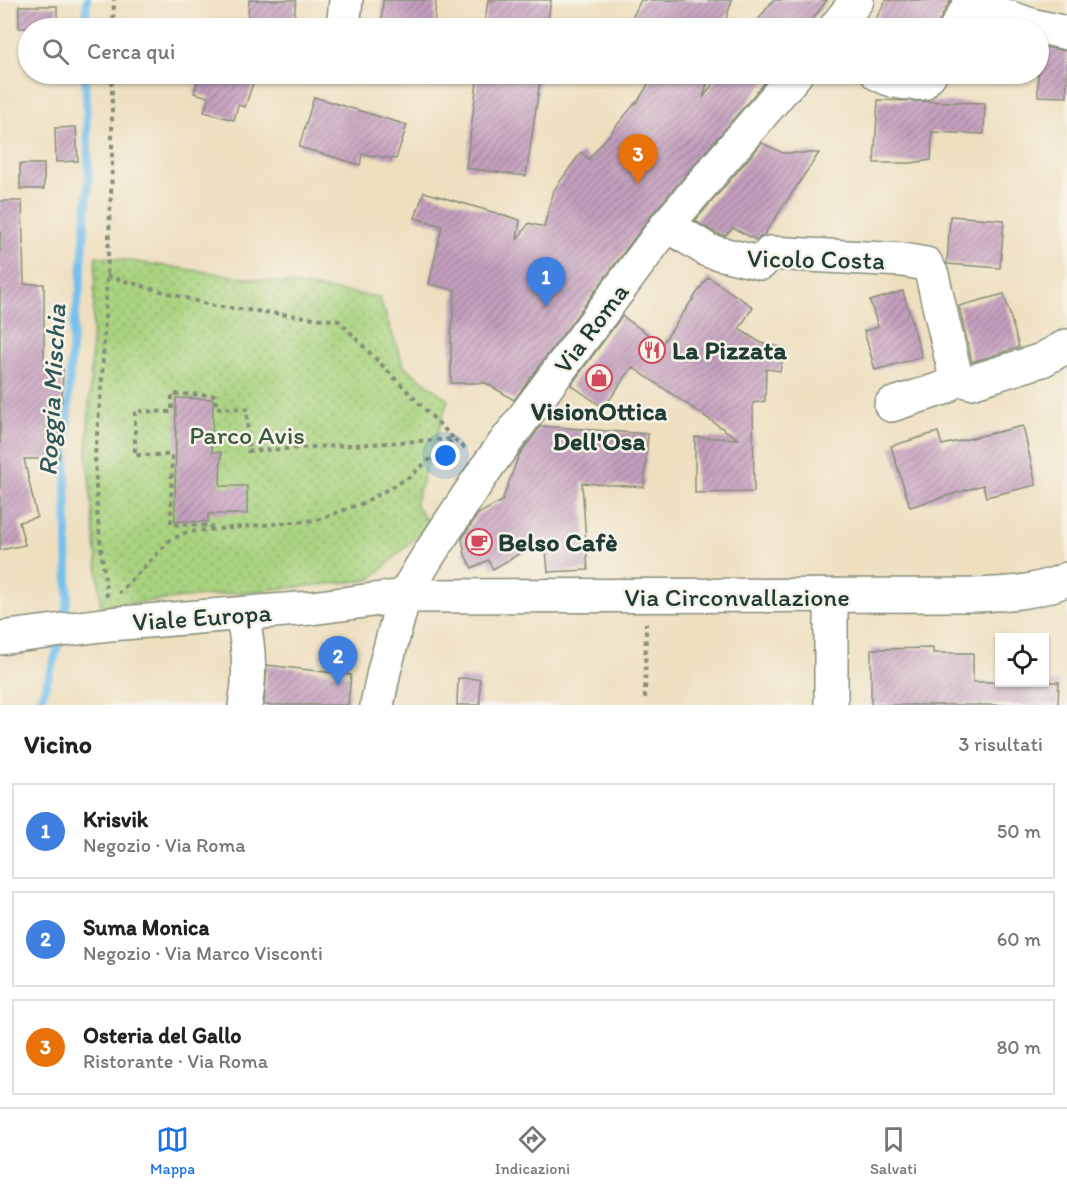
<!DOCTYPE html>
<html lang="it">
<meta charset="utf-8">
<style>
:root{--surface:#fff;--page:#f6f6f6;--text:#222;--muted:#767676;--line:#e0e0e0;--accent:#1a73e8}
body{margin:0;font-family:Itim,sans-serif;background:var(--page);color:var(--text)}
.controls{position:absolute;right:18px;bottom:18px;display:grid;overflow:hidden;border-radius:0px;box-shadow:0 2px 4px #0004}
.controls button{width:54px;height:54px;display:grid;place-items:center;padding:0;border:0;border-bottom:2px solid var(--line);background:var(--surface);color:var(--text);font:30px sans-serif}
.you{position:absolute;left:446px;top:456px;width:21px;height:21px;margin:-15px;border:4px solid #fff;border-radius:50%;background:#1a73e8;box-shadow:0 0 0 9px #1a73e833}
.badge{display:grid;place-items:center;width:39px;height:39px;border-radius:50%;background:var(--accent);color:#fff;font-size:20px;font-weight:700}
.pin{position:absolute;translate:-50% -50px;filter:drop-shadow(0 2px 3px #0008)}
.pin::after{content:'';position:absolute;top:32px;width:21px;height:18px;background:inherit;clip-path:polygon(0 0,100% 0,50% 100%)}
.list{margin:0;padding:0;list-style:none}
h2{display:flex;justify-content:space-between;align-items:center;height:78px;margin:0;padding:0 24px;font-size:26px}
h2 small{font-size:20px;font-weight:400;color:var(--muted)}
.list li{display:grid;grid-template-columns:39px 1fr auto;gap:18px;align-items:center;box-sizing:border-box;height:96px;margin:0 12px 12px;padding:0 12px;border:2px solid var(--line);border-radius:0px}
.list b{display:block;font-size:22px;white-space:nowrap}
.list p{margin:0;font-size:20px;white-space:nowrap;color:var(--muted)}
.list em{font-size:20px;font-style:normal;color:var(--muted)}
.icon{flex:none;width:33px;height:33px;fill:none;stroke:currentColor;stroke-width:2;stroke-linecap:round;stroke-linejoin:round}
.map{position:relative;flex:none;width:1067px;height:705px;overflow:hidden}
.search{position:absolute;background:var(--surface);box-shadow:0 2px 4px #0004;left:18px;right:18px;top:18px;height:66px;display:flex;align-items:center;gap:15px;box-sizing:border-box;padding:0 21px;border-radius:33px;color:var(--muted);font-size:22px}
.sheet{height:402px;background:var(--surface)}
nav{display:flex;justify-content:space-around;align-items:center;box-sizing:border-box;height:84px;border-top:2px solid var(--line);background:var(--surface);font-size:16px;color:var(--muted)}
nav a{display:grid;justify-items:center;gap:3px}
nav .on{color:var(--accent)}
.map>svg:first-child{display:block}
.park{fill:url(#park-dots);stroke:#64885a;stroke-width:1.5}
.lines{fill:none;stroke-linecap:round;stroke-linejoin:round}
.stream{stroke:#75bfee;stroke-width:8}
.building{fill:url(#building-hatch)}
.minor-casing{stroke:#868e7a;stroke-width:36}
.path{stroke:#868e7a;stroke-width:4;stroke-dasharray:4.5 4.5;stroke-linecap:butt}
.minor{stroke:#fff;stroke-width:33}
.labels{text-anchor:middle;stroke-width:5;stroke-linejoin:round;paint-order:stroke}
.street-label{font-size:26px;fill:#1f3d34;stroke:#f7f3e8}
.poi-label{font-size:26px;font-weight:bold;fill:#1f3d34;stroke:#f7f3e8;text-anchor:start}
.park-label{font-size:26px;fill:#3b5b43;stroke:#f7f3e8}
.water-label{font-size:27px;font-style:italic;fill:#305759;stroke:#f7f3e8}
</style>
<div class="map">
<svg width="1067" height="705" viewBox="0 0 1067 705">
<defs>
<pattern id="park-dots" width="8" height="8" patternUnits="userSpaceOnUse" patternTransform="scale(1.5)"><rect width="8" height="8" fill="#a9d37f"/><path d="M2 2h.1M6 6h.1" fill="none" stroke="#89ac69" stroke-width="1.8" stroke-linecap="round"/></pattern>
<pattern id="building-hatch" width="6" height="6" patternUnits="userSpaceOnUse" patternTransform="scale(1.5)"><rect width="6" height="6" fill="#c39ebd"/><path d="M-1 1l2-2M0 6l6-6M5 7l2-2" fill="none" stroke="#9e829a"/></pattern>
</defs>
<rect width="100%" height="100%" fill="#f7f3e8"/>
<filter id="ink" filterUnits="userSpaceOnUse"><feTurbulence type="fractalNoise" baseFrequency=".0167" numOctaves="2"/><feDisplacementMap in="SourceGraphic" scale="12" xChannelSelector="R" yChannelSelector="G"/><feConvolveMatrix kernelMatrix="1 2 1 2 8 2 1 2 1" color-interpolation-filters="sRGB"/></filter>
<filter id="wash" filterUnits="userSpaceOnUse"><feTurbulence type="fractalNoise" baseFrequency=".008" numOctaves="4" result="noise"/><feDisplacementMap in="SourceGraphic" scale="24" xChannelSelector="R" yChannelSelector="G"/><feGaussianBlur stdDeviation="1.35" result="paint"/><feColorMatrix in="noise" values="0 0 0 0 0 0 0 0 0 0 0 0 0 0 0 0 0 1.4 0 .05"/><feComposite in="paint" operator="in"/></filter>
<g filter="url(#wash)">
<rect width="100%" height="100%" fill="#eedfbf"/>
<path class="park" d="M96 256 379 297 404 366 448 400 415 504 430 524 370 580 101 606 87 455Z"/>
<g class="lines">
<g class="stream">
<path d="M85 28 87 0"/>
<path d="M63 623 68 597 66 475 69 387 74 322 80 289 89 176 85 74"/>
<path d="M39 705 57 651 60 636"/>
</g>
</g>
<g id="blocks">
<g class="building">
<path d="M249 0H296L293 28H247Z"/>
<path d="M383 0H436L434 28H381Z"/>
<path d="M488 0H551L547 28H484Z"/>
<path d="M641 0H732L723 28H627Z"/>
<path d="M773 0H827L806 28H752Z"/>
<path d="M886 0H951L935 28H871Z"/>
<rect x="19" y="6" width="38" height="22"/>
<path d="M1038 46 1067 51V97L1038 96Z"/>
<path d="M200 74H256L245 107 238 105 234 120 204 112 209 97 194 93Z"/>
<path d="M478 74H541L526 176 466 168Z"/>
<path d="M654 74H710L703 98 720 74H772L653 213 514 400 486 383H451V336L455 290 429 284 442 226 415 218 424 192 520 220 517 240 529 223 544 227 554 190 581 152 589 159 636 102 637 103Z"/>
<path d="M314 97 407 125 396 159 362 154 360 165 299 147Z"/>
<path d="M878 100 985 103 984 134 932 132 931 160 911 163H874Z"/>
<path d="M76 127 78 161 56 162 55 128Z"/>
<path d="M762 143 783 153H819L764 235 756 240 733 228 725 236 716 233 695 221Z"/>
<rect x="20" y="164" width="24" height="25"/>
<path d="M0 201H22L24 284H44V368H63L62 402H59V459H24L37 517 19 522 25 545 0 550Z"/>
<path d="M950 216 1004 220 1000 268 947 264Z"/>
<path d="M708 277 753 307 739 329 761 343 785 348 780 371 766 369 765 401 753 403 754 492 695 493V437L738 439 632 367 604 408 571 385 622 316 662 344Z"/>
<path d="M903 291 922 357 875 370 864 331 878 327 870 301Z"/>
<path d="M1004 294 1019 347 972 362 959 306Z"/>
<path d="M176 398 213 399 212 452H221L220 486H247V514H208V522L175 521Z"/>
<path d="M541 426 648 434 644 487 582 483 588 570 548 572 545 539 493 569 488 560 472 568 465 555 462 539 478 514 502 501 519 455Z"/>
<path d="M1023 426 1036 485 986 497 983 485 910 507 891 446 938 432 942 445Z"/>
<path d="M933 648V653H973V682H1059L1058 705H871V649Z"/>
<path d="M267 665 351 675 348 705H264Z"/>
<path d="M458 678 480 679V705H457Z"/>
</g>
</g>
</g>
<g filter="url(#ink)">
<use href="#blocks" fill-opacity="0" stroke="#868e7a" stroke-width="1.5"/>
<g class="lines">
<defs>
<g id="minor">
<path d="M343 28 346 0"/>
<path d="M835 28 857 0"/>
<path d="M956 28 967 9 975 6 1031 25 1067 33"/>
<path d="M878 74C891 82 907 84 922 83L930 74"/>
<path d="M667 225 709 251 761 263 770 253 903 260 926 264 932 275 956 378 971 382 1042 360 1067 346"/>
<path d="M891 405 944 388 956 378"/>
<path d="M242 615C249 644 251 675 245 705"/>
<path d="M0 638 110 624 311 608 404 596 972 595C1004 594 1037 593 1067 579"/>
<path d="M377 705 384 671 404 596 428 556 487 467 667 225 796 74"/>
<path d="M831 705V597"/>
</g>
</defs>
<use href="#minor" class="minor-casing"/>
<g class="path">
<path d="M113 28 114 0"/>
<path d="M107 276 214 306 339 321 454 439 408 478 363 503 317 520 187 532 170 540 119 593"/>
<path d="M211 530V526L171 524 172 455H135V411L172 412V394L215 395 216 408 247 409 248 451 454 439 466 449"/>
<path d="M107 597 97 512 95 456 102 379 112 172V74"/>
<path d="M645 698 646 623"/>
</g>
<use href="#minor" class="minor"/>
</g>
</g>
<defs>
<symbol id="restaurant-ring" viewBox="-11 -11 22 22"><circle r="9.5" fill="#f7f3e8" stroke="#d1495b" stroke-width="1.5"/><path d="M-5-6h1v4h1v-4h1v4h1v-4h1v5L-1.5 .5V6h-2V.5L-5-1ZM5-6V6H3V1.5H1.5Q1.5-4 5-6Z" fill="#d1495b"/></symbol>
<symbol id="shop-ring" viewBox="-11 -11 22 22"><circle r="9.5" fill="#f7f3e8" stroke="#d1495b" stroke-width="1.5"/><path d="M-5-2.5h2.3a2.7 3.5 0 0 1 5.4 0H5L5.5 6h-11ZM-1.5-2.5h3a1.5 2.3 0 0 0-3 0Z" fill="#d1495b"/></symbol>
<symbol id="cafe-ring" viewBox="-11 -11 22 22"><circle r="9.5" fill="#f7f3e8" stroke="#d1495b" stroke-width="1.5"/><path d="M-5.5-4.5H6V0H3Q3 3.5 0 3.5H-2.5Q-5.5 3.5-5.5 0ZM3-3.2v2h1.7v-2ZM-6 4.5H4V6H-6Z" fill="#d1495b"/></symbol>
</defs>
<g fill-rule="evenodd">
<use href="#restaurant-ring" x="637" y="335" width="30" height="30"/>
<use href="#shop-ring" x="584" y="363" width="30" height="30"/>
<use href="#cafe-ring" x="464" y="527" width="30" height="30"/>
</g>
<g class="labels">
<g class="street-label">
<text transform="translate(816 259) rotate(1)" y="9">Vicolo Costa</text>
<text transform="translate(591 328) rotate(-53)" y="9">Via Roma</text>
<text x="737" y="606">Via Circonvallazione</text>
<text transform="translate(202 617) rotate(-4)" y="9">Viale Europa</text>
</g>
<g class="poi-label">
<text x="672" y="359">La Pizzata</text>
<text x="599" y="420" text-anchor="middle">VisionOttica<tspan x="599" dy="30">Dell'Osa</tspan></text>
<text x="498" y="551">Belso Cafè</text>
</g>
<g class="park-label">
<text x="247" y="444">Parco Avis</text>
</g>
<g class="water-label">
<text transform="translate(52 390) rotate(-87)" y="9">Roggia Mischia</text>
</g>
</g>
</svg>
<div class="controls">
<button><svg class="icon" aria-label="locate" viewBox="0 0 24 24"><circle cx="12" cy="12" r="6"/><path d="M12 2v4M12 18v4M2 12h4M18 12h4"/></svg></button>
</div>
<div class="you"></div>
<div class="pin badge" style="left:546px;top:307px;background:#3f7fe0">1</div>
<div class="pin badge" style="left:338px;top:686px;background:#3f7fe0">2</div>
<div class="pin badge" style="left:638px;top:184px;background:#e8710a">3</div>
<div class="search"><svg class="icon" aria-label="search" viewBox="0 0 24 24"><circle cx="10" cy="10" r="6"/><path d="M15 15l6 6"/></svg>Cerca qui</div>
</div>
<section class="sheet">
<h2>Vicino<small>3 risultati</small></h2>
<ul class="list">
<li><span class="badge" style="background:#3f7fe0">1</span><div><b>Krisvik</b><p>Negozio · Via Roma</p></div><em>50 m</em></li>
<li><span class="badge" style="background:#3f7fe0">2</span><div><b>Suma Monica</b><p>Negozio · Via Marco Visconti</p></div><em>60 m</em></li>
<li><span class="badge" style="background:#e8710a">3</span><div><b>Osteria del Gallo</b><p>Ristorante · Via Roma</p></div><em>80 m</em></li>
</ul>
</section>
<nav>
<a class="on"><svg class="icon" aria-label="map" viewBox="0 0 24 24"><path d="M3 6l6-2 6 2 6-2v14l-6 2-6-2-6 2zM9 4v14M15 6v14"/></svg>Mappa</a>
<a><svg class="icon" aria-label="directions" viewBox="0 0 24 24"><path d="M12 3l9 9-9 9-9-9zM9 14v-3h6M13 9l2 2-2 2"/></svg>Indicazioni</a>
<a><svg class="icon" aria-label="saved" viewBox="0 0 24 24"><path d="M7 4h10v16l-5-4-5 4z"/></svg>Salvati</a>
</nav>
